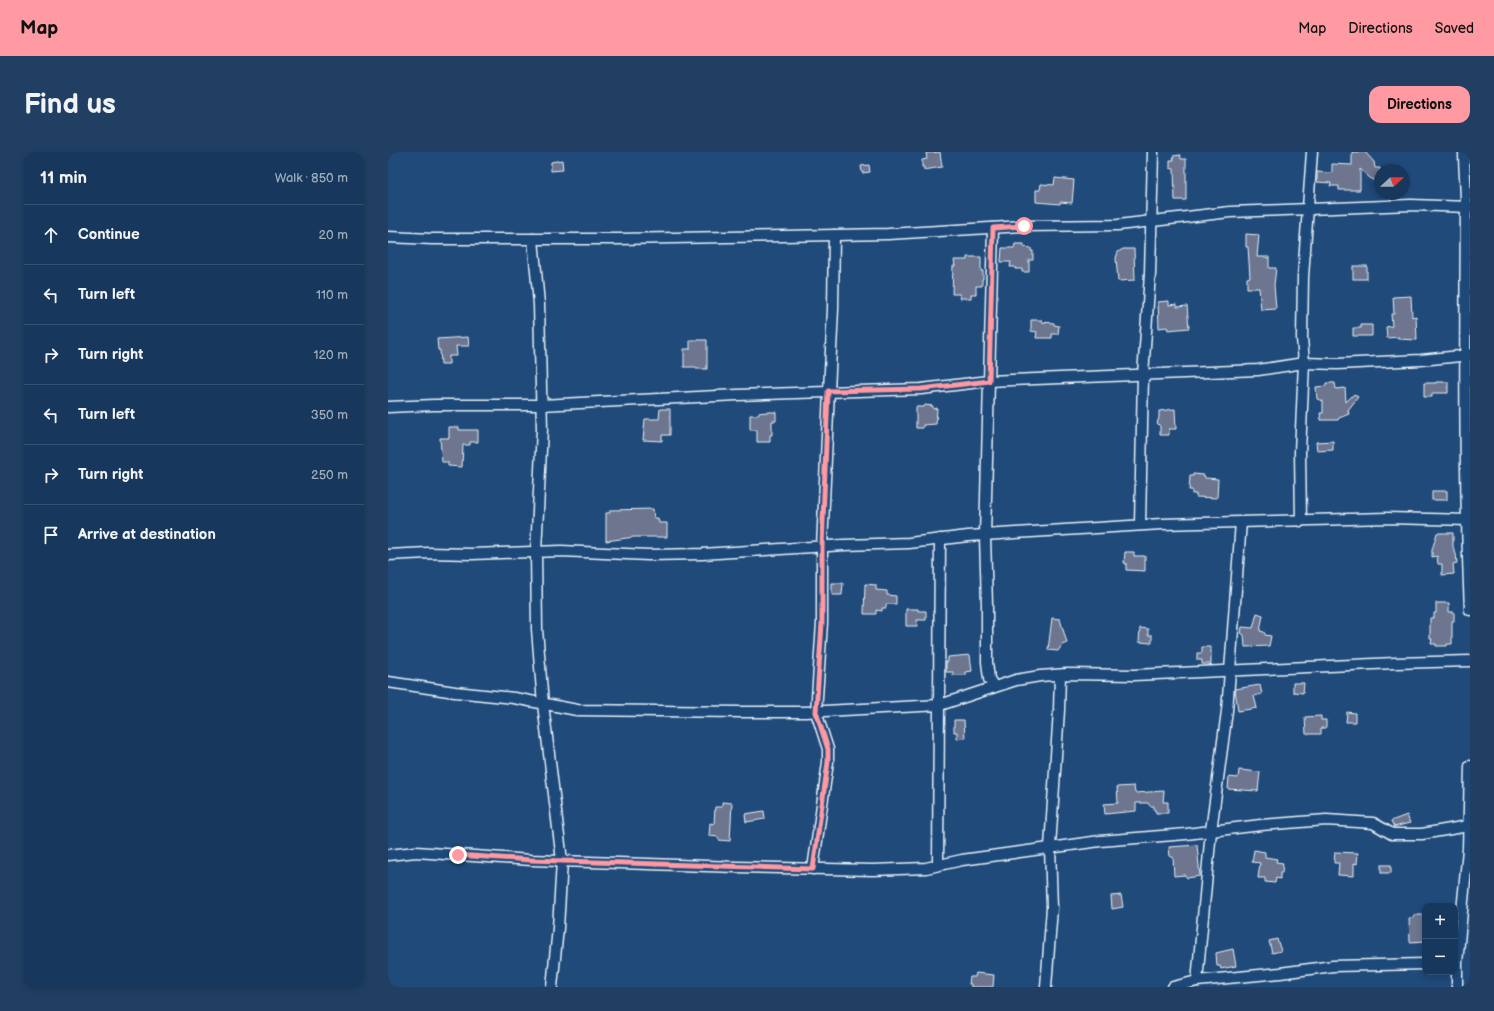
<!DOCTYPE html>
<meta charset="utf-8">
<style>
:root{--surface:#17385c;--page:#203f62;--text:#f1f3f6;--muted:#9eacbb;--line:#365272;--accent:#ff9aa2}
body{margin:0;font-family:"Balsamiq Sans",sans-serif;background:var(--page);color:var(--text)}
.controls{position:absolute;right:12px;bottom:12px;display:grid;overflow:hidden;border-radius:8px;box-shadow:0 2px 6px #0003}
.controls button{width:36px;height:36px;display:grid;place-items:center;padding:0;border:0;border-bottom:1px solid var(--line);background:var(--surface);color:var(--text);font:20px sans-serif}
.compass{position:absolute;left:986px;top:12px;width:36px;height:36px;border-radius:50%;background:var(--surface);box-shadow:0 2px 6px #0003;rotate:69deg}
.stop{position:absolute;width:12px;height:12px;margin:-9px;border:3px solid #ff9aa2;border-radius:50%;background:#fff}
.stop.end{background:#ff9aa2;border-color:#fff;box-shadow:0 1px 4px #0008}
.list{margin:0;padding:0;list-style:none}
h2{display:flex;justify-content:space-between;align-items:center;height:52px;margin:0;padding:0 16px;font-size:17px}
h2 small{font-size:13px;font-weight:400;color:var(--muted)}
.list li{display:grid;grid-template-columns:26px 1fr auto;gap:12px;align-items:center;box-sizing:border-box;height:60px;padding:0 16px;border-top:1px solid var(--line)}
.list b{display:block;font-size:15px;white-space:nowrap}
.list em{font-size:13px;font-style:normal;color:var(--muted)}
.icon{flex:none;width:22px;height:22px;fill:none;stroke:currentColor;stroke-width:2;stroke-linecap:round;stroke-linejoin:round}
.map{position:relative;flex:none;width:1082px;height:835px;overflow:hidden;border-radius:12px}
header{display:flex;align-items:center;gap:24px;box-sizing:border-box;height:56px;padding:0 20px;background:var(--accent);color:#111}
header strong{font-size:19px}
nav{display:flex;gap:22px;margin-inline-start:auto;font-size:14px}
.intro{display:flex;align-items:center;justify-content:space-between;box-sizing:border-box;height:96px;padding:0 24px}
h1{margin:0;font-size:28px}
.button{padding:10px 18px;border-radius:12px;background:var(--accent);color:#111;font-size:14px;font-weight:700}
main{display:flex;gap:24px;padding:0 24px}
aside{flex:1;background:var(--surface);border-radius:12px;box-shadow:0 2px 6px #0003}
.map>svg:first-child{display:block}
.building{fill:#6d748f;stroke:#e8f1f8}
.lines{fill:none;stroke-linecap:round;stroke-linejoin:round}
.minor-casing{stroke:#e8f1f8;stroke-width:13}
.minor{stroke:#1f4a7a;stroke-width:10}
.route{stroke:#ff9aa2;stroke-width:5}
</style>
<header>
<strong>Map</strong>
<nav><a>Map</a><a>Directions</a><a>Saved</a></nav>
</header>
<div class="intro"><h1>Find us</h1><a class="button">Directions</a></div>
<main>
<aside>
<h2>11 min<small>Walk · 850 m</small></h2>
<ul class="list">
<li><svg class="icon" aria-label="ahead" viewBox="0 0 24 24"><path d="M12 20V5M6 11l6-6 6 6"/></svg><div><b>Continue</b></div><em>20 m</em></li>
<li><svg class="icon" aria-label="left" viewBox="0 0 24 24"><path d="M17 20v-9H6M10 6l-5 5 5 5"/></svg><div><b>Turn left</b></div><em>110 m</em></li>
<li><svg class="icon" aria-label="right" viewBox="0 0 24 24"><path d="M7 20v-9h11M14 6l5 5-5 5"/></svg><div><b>Turn right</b></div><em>120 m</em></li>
<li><svg class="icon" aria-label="left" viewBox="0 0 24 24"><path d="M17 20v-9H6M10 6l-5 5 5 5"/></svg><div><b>Turn left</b></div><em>350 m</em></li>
<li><svg class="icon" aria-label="right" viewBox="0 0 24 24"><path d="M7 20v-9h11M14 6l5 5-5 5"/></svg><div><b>Turn right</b></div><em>250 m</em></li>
<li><svg class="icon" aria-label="arrive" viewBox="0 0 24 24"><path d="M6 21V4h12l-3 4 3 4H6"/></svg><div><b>Arrive at destination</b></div></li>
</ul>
</aside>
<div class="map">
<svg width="1082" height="835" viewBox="0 0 1082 835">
<rect width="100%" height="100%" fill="#1f4a7a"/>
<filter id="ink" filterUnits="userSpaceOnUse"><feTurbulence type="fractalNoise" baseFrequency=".025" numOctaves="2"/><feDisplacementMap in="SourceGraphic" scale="8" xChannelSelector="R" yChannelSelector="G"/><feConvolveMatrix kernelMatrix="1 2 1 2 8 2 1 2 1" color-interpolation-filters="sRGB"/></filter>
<g filter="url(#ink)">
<g class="building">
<path d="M552 0 554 15 536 18V15H534V8L539 7 538 1Z"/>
<path d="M964 0H977L986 10 987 16H992V28H984L972 17V38H951V34H942L943 31 929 30V20L944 21V12L964 13Z"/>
<path d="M792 3 793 7H798V48H787L786 17 782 16V8H786L785 4Z"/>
<path d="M174 8 175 18 163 19V10Z"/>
<path d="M481 13 482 20 474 21 473 14Z"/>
<path d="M667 26 686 28 684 51 672 50V52L648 50V38H652L653 32 666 33Z"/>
<path d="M858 82 871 83 869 105H881V116H888L886 133 888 157 873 158 871 136H859V126L862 125 860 95H858Z"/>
<path d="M627 92H636V95L643 96V99H645V108H641V120H634V117H627V115H622L623 110H613L614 96H626Z"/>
<path d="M735 97H746L747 128 730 129 728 106 730 100Z"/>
<path d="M579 105H593V119H595V127H594V134H588V142H583V146H572V142H564L565 114H567L566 108H579Z"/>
<rect x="965" y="114" width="14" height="13"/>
<path d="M1023 144 1024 165 1028 164 1029 188 1011 187V185L999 186 998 175 1004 174 1003 162H1006L1005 145Z"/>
<path d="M781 149V153L789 152V155L799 154 801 176 780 178 779 175 771 176 770 150Z"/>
<path d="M643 168H654V170L666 171V173L671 174 670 182H664V186H648L649 180 643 179Z"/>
<path d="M973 173H984V184H965V176H973Z"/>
<path d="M80 185 81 194H68L69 204H61V212H53L52 198H50L49 187Z"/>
<path d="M302 188H319V217H308V215H296V197H302Z"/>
<path d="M1048 230H1060V241H1044V245H1036V231H1048Z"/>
<path d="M938 231H947L948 237 957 236 958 250 966 242 970 245 960 258 961 262 951 266 950 268H933L932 261H935V249L929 247 928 235 938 234Z"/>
<path d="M537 253 545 254V257L549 256 548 272 535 273V276H528V255H536Z"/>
<path d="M272 257H282V283H274V289L255 288 257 267H271Z"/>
<path d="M787 257 788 277H781V283H772V274L769 271 771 266V259Z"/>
<path d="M378 260H388V269H384V283H382V290H369V278H362V263H370V261Z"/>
<path d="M61 275H71V278H90V290H82V293H75L74 315 60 314V310H54L52 286H61Z"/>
<path d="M945 289V298L929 299 928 290Z"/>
<path d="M805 322 816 323 817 326 830 327 829 346 808 345V342H804V338H801L802 324H805Z"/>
<rect x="1044" y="339" width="15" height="9"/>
<path d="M265 357 266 366H270L271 371H279V385H246L218 389V361H222V358Z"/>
<path d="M1049 381H1065V395L1068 402 1069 411 1065 412 1066 422 1054 423V412H1050L1049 404 1044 405V398Z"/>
<path d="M737 400H746V404H757V419L738 418V411H736Z"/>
<path d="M444 431H455L454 443H444Z"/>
<path d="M477 432 488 433V438L499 439V443L508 444V452H498V456H494V459L488 458V462H476Z"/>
<path d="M1048 451H1061V460H1066V469H1064V492H1059V494H1048V492H1043L1044 487H1042V466H1046V461H1048Z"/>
<path d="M518 457H530V459H538V468H529V474H518Z"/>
<path d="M869 461 875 463 872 479 876 480 877 483 883 484 881 494 857 495 856 483 853 481 854 475 865 476Z"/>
<path d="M664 466 672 467 679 491 674 493 670 499 660 498Z"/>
<path d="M752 476 760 477V483H764V491L751 490Z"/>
<path d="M814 495H823V512H814V508H809V501H814Z"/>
<path d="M582 503 584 519 578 520V523H565V520H558V510H560V505Z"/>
<path d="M905 531H916L915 541 905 540Z"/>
<path d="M872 533 874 542 866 544 869 556 850 559 847 537Z"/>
<path d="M959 560 967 561V570H958Z"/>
<path d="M933 564V568H938V576H933V582H918L917 565Z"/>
<path d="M566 568H576L577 586 569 587V580H566Z"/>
<path d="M851 618 872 620 870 639 840 637 841 625 850 626Z"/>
<path d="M746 634 747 641 776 639 775 650H780V661H768V659L766 658V654H762L760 651H748V659L717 662 716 652 730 651 729 635Z"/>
<path d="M334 650 344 651 342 689 331 688 330 685 321 684 322 671 326 672 327 655H334Z"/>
<path d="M376 659 377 667 358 670 357 662Z"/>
<path d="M1019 663 1022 671 1006 675 1003 669Z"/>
<path d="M809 693 812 724 799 726 797 723 786 724 785 705H782L781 695Z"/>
<path d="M866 698 877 700V705L889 707 888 710 895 711 894 721H892V727L888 726 887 731 877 730V726H870L872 711 864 710Z"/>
<path d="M947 700 970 701 969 712 966 711V724L950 723 951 711H946Z"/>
<rect x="993" y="713" width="10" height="8"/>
<path d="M733 743 735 755 724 757 723 744Z"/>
<path d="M1026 763H1037V789L1022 790 1021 766H1025Z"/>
<path d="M889 787 893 799 884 801 881 789Z"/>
<path d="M845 797 848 814 833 817 832 814H829L828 801Z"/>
<path d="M588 821 606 823 605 835H583V832H581L582 825H587Z"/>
</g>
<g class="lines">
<defs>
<g id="minor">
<path d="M1076 0C1076 17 1078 34 1078 51 1077 187 1076 322 1082 458"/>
<path d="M605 76 597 384 599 453V510L601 527 606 535"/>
<path d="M0 85 44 87H231L500 82 636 74 730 73 842 60 1023 53 1082 55"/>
<path d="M145 87 151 152 154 277 148 400 149 477 155 552 174 709 170 776 164 835"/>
<path d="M0 255 46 253H153L349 243 533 237 601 229 870 218 916 211 949 212 1033 208 1082 203"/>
<path d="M913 369 912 300 916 211 914 186 915 125 924 0"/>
<path d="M752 373 755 223 762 122 765 0"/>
<path d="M0 403 40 401 84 402 173 399 260 403 314 402 456 393 521 391 580 384 774 372 999 366 1082 368"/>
<path d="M0 530 67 540 126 546 189 558 352 560H417L552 553 628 528 652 524 679 522 746 523 1007 511 1082 509"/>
<path d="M0 703 28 700 143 708 348 715 485 718 538 716 574 708 712 689 798 682 873 673 938 668 985 671 1004 682H1034L1080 674"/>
<path d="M550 713 552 387"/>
<path d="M425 717 440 610V597L428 560 434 471V395L441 239 445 157 446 83"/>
<path d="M809 829 823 679 839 559 853 370"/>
<path d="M658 835 664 756 662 695 671 558 672 523"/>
<path d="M785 835 809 829 892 821 945 814 1037 812"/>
<path d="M1069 835V811L1080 697 1082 614"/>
</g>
</defs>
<use href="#minor" class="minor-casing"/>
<use href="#minor" class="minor"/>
</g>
</g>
<g class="lines" filter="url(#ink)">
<path class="route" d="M70 703 143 708 425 717 440 610V597L428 560 434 471V395L440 239 533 237 601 229 605 76 636 74"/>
</g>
</svg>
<div class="controls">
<button>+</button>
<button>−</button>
</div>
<svg class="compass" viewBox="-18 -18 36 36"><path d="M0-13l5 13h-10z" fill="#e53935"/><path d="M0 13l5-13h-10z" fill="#9eacbb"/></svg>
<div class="stop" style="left:636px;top:74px"></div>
<div class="stop end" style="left:70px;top:703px"></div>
</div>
</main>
